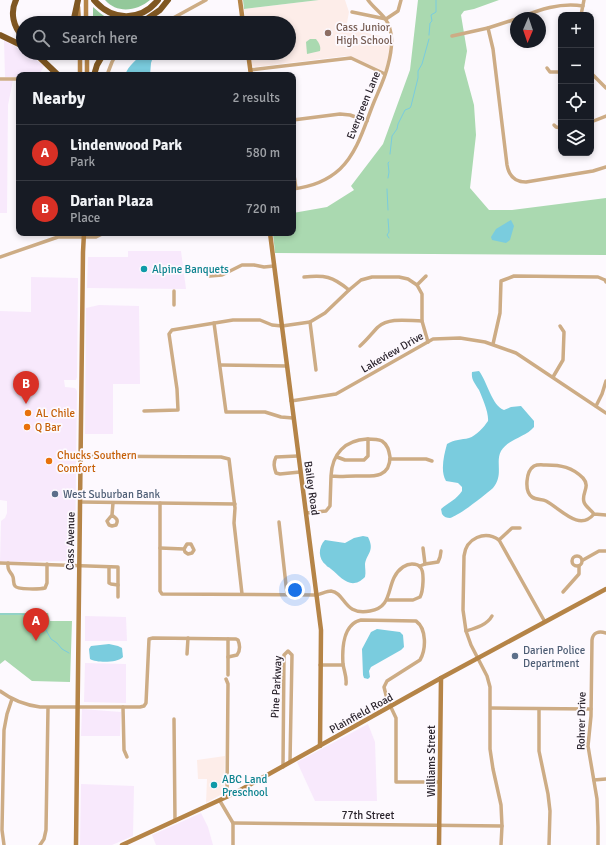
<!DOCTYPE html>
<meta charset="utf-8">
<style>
:root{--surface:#171b24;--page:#242831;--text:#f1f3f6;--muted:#9ea1a6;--line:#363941;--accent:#d93025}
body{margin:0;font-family:Signika,sans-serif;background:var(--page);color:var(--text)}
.controls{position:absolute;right:12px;top:12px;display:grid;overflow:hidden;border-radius:8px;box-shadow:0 2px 6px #0003}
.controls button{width:36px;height:36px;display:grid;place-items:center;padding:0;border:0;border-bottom:1px solid var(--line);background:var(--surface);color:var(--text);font:20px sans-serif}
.compass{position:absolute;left:510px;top:12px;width:36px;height:36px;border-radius:50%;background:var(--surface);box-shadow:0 2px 6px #0003;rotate:182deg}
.you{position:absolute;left:295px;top:590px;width:14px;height:14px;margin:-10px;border:3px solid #fff;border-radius:50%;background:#1a73e8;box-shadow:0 0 0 6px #1a73e833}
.badge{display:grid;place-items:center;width:26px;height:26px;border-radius:50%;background:var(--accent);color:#fff;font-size:13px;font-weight:700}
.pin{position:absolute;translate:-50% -33px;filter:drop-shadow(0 1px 2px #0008)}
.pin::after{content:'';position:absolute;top:21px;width:14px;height:12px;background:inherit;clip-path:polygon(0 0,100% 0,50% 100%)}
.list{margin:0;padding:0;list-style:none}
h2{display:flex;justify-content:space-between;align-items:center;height:52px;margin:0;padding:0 16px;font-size:17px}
h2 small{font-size:13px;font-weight:400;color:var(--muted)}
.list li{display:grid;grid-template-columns:26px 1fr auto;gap:12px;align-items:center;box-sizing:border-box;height:56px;padding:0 16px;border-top:1px solid var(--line)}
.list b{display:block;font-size:15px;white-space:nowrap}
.list p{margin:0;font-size:13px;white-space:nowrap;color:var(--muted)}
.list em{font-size:13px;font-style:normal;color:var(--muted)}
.icon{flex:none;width:22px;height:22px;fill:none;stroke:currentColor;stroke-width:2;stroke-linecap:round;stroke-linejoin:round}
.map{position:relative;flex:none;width:606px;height:845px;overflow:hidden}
.search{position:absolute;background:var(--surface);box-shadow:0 2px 6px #0003;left:16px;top:16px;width:280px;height:44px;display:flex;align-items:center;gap:10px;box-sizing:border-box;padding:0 14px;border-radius:22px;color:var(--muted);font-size:15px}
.panel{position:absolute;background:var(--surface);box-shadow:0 2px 6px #0003;left:16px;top:72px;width:280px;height:164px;border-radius:8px}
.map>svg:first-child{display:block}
.built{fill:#f8e9fc}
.education{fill:#fdede9}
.green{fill:#aad9b0}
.forest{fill:#93c89a}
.water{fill:#7accde}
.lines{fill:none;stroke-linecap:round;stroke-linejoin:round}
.stream{stroke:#7accde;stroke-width:1}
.street{stroke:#cdac85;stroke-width:3.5}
.secondary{stroke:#b58447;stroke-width:4.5}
.highway{stroke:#7f5722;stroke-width:6}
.education-dot{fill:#8d6e63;stroke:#fdf9fe;stroke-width:1.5}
.culture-dot{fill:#0f9aa8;stroke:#fdf9fe;stroke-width:1.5}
.food-dot{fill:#e8710a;stroke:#fdf9fe;stroke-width:1.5}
.service-dot{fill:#5c6f8a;stroke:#fdf9fe;stroke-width:1.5}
.labels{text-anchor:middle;stroke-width:3.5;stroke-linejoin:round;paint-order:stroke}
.education-label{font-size:11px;fill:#785e54;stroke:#fdf9fe;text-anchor:start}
.street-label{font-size:11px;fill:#2a232c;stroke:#fdf9fe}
.culture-label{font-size:11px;fill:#0d838f;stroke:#fdf9fe;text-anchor:start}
.food-label{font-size:11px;fill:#c56008;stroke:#fdf9fe;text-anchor:start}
.service-label{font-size:11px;fill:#4e5e75;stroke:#fdf9fe;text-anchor:start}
</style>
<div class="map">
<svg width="606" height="845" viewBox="0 0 606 845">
<rect width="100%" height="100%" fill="#fdf9fe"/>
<g class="built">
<path d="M4 40 23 51V53L29 54 44 66 39 75H19V77H5Z"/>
<path d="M13 80 8 105 7 213H0V81Z"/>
<path d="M128 251H181L186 289 87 288 88 257H128Z"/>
<path d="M31 277 78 278 77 377 76 380H64L65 387 75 388 77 391 75 556 73 560 69 561 0 562 1 521 5 518 7 513V501L0 500V311L31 312Z"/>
<path d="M99 305 139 306 140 384H113V434H85L86 308Z"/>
<path d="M85 616 126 617 127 641H85Z"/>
<path d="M85 663 126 664V703L84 702Z"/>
<path d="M82 709 121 712 120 736H81Z"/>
<path d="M368 724 375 742 377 801H315L297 762Z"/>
<path d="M81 784 134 786 133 836 112 845H80Z"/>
<path d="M201 813 208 827 213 845H156L152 835Z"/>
</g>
<g class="education">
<path d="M319 0H345L349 12 346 28 389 38 390 50 385 70 383 71 355 58 346 56 255 67 252 66 250 53H289V23H246L244 9Z"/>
<path d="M225 756 224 793 206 803 207 779H198L197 760Z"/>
</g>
<g class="green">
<path d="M243 0H319L244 9Z"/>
<path d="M418 0H499L474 9 464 11 461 15 467 51 464 68 474 105 476 135 470 188 489 210H512L606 198V255L275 253 273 233H293V213L327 207 354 190 351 186 383 144 410 70Z"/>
<path d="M310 39H316C319 43 321 46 320 51L307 54 306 42Z"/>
<path d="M0 613H48L50 621H72L70 682 32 681 5 660 0 664Z"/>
</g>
<g class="forest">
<path d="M105 0H150C137 11 117 14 105 0Z"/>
<path d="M93 7C104 17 113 23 129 21L131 23H93Z"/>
</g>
<g class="water">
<path d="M146 53 154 54 151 63 150 75H125C128 66 138 57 146 53Z"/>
<path d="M511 220 514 226 510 240 506 243 492 240 491 237 496 229Z"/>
<path d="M479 371C487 381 492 406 504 410L511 407 521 406 534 421V427C526 437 508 439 501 451 495 462 504 475 493 488 485 495 460 515 450 518 447 518 444 517 442 514L441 509C448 503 457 499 462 491V487L458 483 446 481C440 471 444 455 447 444 455 439 461 440 469 438 476 436 484 427 488 421 489 413 482 397 479 390 475 383 471 380 472 372Z"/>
<path d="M363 536 368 537C375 551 367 553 365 564 365 569 366 572 365 577 351 591 342 578 331 569 329 567 327 567 326 565 318 559 318 547 325 540L345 543 354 538Z"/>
<path d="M377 629 400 632 403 635 404 647 401 650 371 667 369 671 370 677 368 679 364 678 363 675 362 649 371 632Z"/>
<path d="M109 644 118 646 122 648 123 657C117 663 97 663 90 659L89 649 91 646Z"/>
</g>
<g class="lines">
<g class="stream">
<path d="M429 35 430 23 432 21 431 15 436 12V0"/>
<path d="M390 154 392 136 397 129 398 124 405 110 410 108 411 106 418 78V71L422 64 429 39"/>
<path d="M388 178 389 172 388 163 389 162"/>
<path d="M387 189 388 210"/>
<path d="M388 219 389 232 387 235 389 238"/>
<path d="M0 614H21L28 615 31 621 42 623 51 639 57 643 62 649 69 653"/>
</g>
<g class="street">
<path d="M352 12 386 19 398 11 401 0"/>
<path d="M581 15 584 0"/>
<path d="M518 18C539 10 560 2 583 6"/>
<path d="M164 23 206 0"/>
<path d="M488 28 493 49 507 165C509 176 515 182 526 182L593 171 606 167"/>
<path d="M452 36 488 28 516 19"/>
<path d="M547 68 550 72H561"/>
<path d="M250 70 351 58 385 74"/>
<path d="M591 73 606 88"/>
<path d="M107 75 112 62 117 53"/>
<path d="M0 79H19"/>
<path d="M293 120 340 114 350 115 367 121"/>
<path d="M591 122 606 116"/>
<path d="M554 125 556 127 561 128"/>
<path d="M293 169 296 188"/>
<path d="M293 189C310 187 327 181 340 169 358 152 365 124 374 102 379 90 385 78 388 65 391 54 393 40 390 29 387 16 375 10 368 0"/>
<path d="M0 257 58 237H96L104 233"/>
<path d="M210 276 222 275 242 265H254L264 267 274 266"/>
<path d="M304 277C325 275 332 276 349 290"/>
<path d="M417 285 426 276"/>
<path d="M174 305V291"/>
<path d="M310 322 316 370"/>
<path d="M214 323 226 412H265L281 417 293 418"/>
<path d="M493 344 500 313 501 281 514 276 598 277 605 280 606 282"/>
<path d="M360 346C367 340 372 333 378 327 390 317 408 321 422 321"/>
<path d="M220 365 287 366"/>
<path d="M553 377 563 360 564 332 560 326"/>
<path d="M291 401 336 394 433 339 460 338 485 342 516 353 606 413"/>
<path d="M596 406 602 394 606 381"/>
<path d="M144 411 178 410 177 389 169 334 172 330 233 320H260L272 325 282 326 310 322 325 313 349 290 361 280 372 277H399L408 279 417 285 422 294V321L428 342"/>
<path d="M80 456 221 457 229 459 235 508 234 523 242 594"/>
<path d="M298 456 276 457C273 463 274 467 276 473L280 474 300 472"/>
<path d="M337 457 345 460H364L368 456V439"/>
<path d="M390 459H426L432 461"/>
<path d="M80 502 235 504"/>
<path d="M160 503V591L162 594 316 595C321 594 327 591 331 591 346 593 343 616 370 611 396 607 384 580 403 567 406 565 409 564 412 564 415 564 418 564 420 567 425 571 423 592 420 597L413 600H387"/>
<path d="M306 513 326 511 330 506 331 476C339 477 347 476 356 476 371 476 390 479 390 457 389 451 388 445 382 441 378 439 372 439 367 439 345 440 332 454 331 476"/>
<path d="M594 514C579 532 561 509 546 501 542 499 536 500 532 497 524 491 526 471 534 466 538 464 543 465 546 465 561 465 572 467 583 478 591 487 581 493 584 502 585 506 591 510 594 514L606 515"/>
<path d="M112 515C116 518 119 520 116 525L112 526 109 525 107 521 112 515 113 503"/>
<path d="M279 522 287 594"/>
<path d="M499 540 512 528H520"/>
<path d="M160 548 184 549 185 552 188 554 192 553 194 550 191 544H187L184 549"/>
<path d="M423 548 425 564"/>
<circle cx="577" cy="561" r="5"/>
<path d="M583 560 599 551H606"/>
<path d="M0 563 118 567V597"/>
<path d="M8 563C7 572 11 571 13 577 14 580 13 584 15 586 17 590 41 589 45 588L47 583V564"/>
<path d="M420 566 425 564 438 562 440 557 441 551"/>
<path d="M109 567V583L111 584 118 585"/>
<path d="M563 592 579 574V566"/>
<path d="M466 631C476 628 487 625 492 616"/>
<path d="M228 639V675"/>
<path d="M187 654 188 638"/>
<path d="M320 665H343"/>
<path d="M226 679 228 684 227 797"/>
<path d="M346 684C347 677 344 671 343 664 342 649 343 624 361 620L416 621C427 629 426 650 420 660L387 681 384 687 387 699 396 718V782H440"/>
<path d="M0 691C12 700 25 705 40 707H140L144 706 146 703 149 639 153 638 236 639 238 640C240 645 240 651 237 655L228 657"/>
<path d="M123 707 124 750 127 757"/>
<path d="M491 708 591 709"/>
<path d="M539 709V751L548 794 550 811 549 845"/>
<path d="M174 719 175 821"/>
<path d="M283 767 284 655 288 651 292 655 290 762"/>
<path d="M594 780 606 779"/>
<path d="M220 801 233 823V845"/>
<path d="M233 823 502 826"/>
<path d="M4 845 2 830 4 730 7 714 12 699"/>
<path d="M40 845 44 839 46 830 48 708"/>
<path d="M501 845 502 826 501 805 493 769 490 749V687L487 676 471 645 466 631 463 610 464 556C466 538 485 530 499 540L545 622"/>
<path d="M598 845V827L597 799 588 746 591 716 592 640C593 632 599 631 606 633"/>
</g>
<g class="secondary">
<path d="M86 0V23"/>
<path d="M240 0 243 23"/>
<path d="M78 7 79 23"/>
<path d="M80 53V75"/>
<path d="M87 53V75"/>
<path d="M248 53 251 75"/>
<path d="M270 233 321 630 320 746"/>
<path d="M76 845 83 252 84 233"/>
<path d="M122 845 235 793 441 678 606 589"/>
<path d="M439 845 441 678"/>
</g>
<g class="highway">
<path d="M16 0C10 12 13 27 23 37"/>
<path d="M94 0C112 21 140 22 158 0"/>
<path d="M73 23 78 0"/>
<path d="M141 23 160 10 168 0"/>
<path d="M0 35 23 46"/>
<path d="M35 53 58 75"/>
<path d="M94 75 97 65 104 53"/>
</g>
</g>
<circle class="education-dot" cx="328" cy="33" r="4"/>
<g class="culture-dot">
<circle cx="144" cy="269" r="4"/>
<circle cx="214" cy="785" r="4"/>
</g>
<g class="food-dot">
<circle cx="28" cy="413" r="4"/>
<circle cx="27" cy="427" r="4"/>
<circle cx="49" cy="461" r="4"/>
</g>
<g class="service-dot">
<circle cx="55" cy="494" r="4"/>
<circle cx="515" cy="656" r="4"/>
</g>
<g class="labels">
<g class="education-label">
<text x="336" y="31">Cass Junior<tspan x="336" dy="13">High School</tspan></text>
</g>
<g class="street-label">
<text transform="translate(363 105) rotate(-68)" y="4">Evergreen Lane</text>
<text transform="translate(392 352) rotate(-30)" y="4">Lakeview Drive</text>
<text transform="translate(312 488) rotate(82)" y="4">Bailey Road</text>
<text transform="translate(70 541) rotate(-89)" y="4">Cass Avenue</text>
<text transform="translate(276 687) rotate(-87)" y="4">Pine Parkway</text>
<text transform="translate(361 713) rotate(-29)" y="4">Plainfield Road</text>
<text transform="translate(581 721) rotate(-89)" y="4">Rohrer Drive</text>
<text transform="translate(431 761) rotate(-90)" y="4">Williams Street</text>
<text x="368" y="819">77th Street</text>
</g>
<g class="culture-label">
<text x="152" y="273">Alpine Banquets</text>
<text x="222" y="783">ABC Land<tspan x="222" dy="13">Preschool</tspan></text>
</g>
<g class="food-label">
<text x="36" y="417">AL Chile</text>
<text x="35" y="431">Q Bar</text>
<text x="57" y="459">Chucks Southern<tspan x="57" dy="13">Comfort</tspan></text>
</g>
<g class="service-label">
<text x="63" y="498">West Suburban Bank</text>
<text x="523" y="654">Darien Police<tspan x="523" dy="13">Department</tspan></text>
</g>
</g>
</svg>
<div class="controls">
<button>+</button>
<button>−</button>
<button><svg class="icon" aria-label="locate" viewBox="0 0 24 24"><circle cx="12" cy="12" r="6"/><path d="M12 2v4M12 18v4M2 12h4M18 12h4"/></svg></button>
<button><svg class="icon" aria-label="layers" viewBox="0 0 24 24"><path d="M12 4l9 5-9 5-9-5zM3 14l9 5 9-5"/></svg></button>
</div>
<svg class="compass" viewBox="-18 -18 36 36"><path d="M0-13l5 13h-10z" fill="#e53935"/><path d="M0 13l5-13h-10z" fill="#9ea1a6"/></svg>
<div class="you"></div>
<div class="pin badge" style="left:36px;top:641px">A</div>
<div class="pin badge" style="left:26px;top:404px">B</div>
<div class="search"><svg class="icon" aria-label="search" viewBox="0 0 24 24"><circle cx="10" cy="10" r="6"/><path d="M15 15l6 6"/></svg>Search here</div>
<section class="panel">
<h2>Nearby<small>2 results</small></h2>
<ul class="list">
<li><span class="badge">A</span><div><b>Lindenwood Park</b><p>Park</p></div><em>580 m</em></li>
<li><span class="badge">B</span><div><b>Darian Plaza</b><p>Place</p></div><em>720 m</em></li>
</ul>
</section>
</div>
